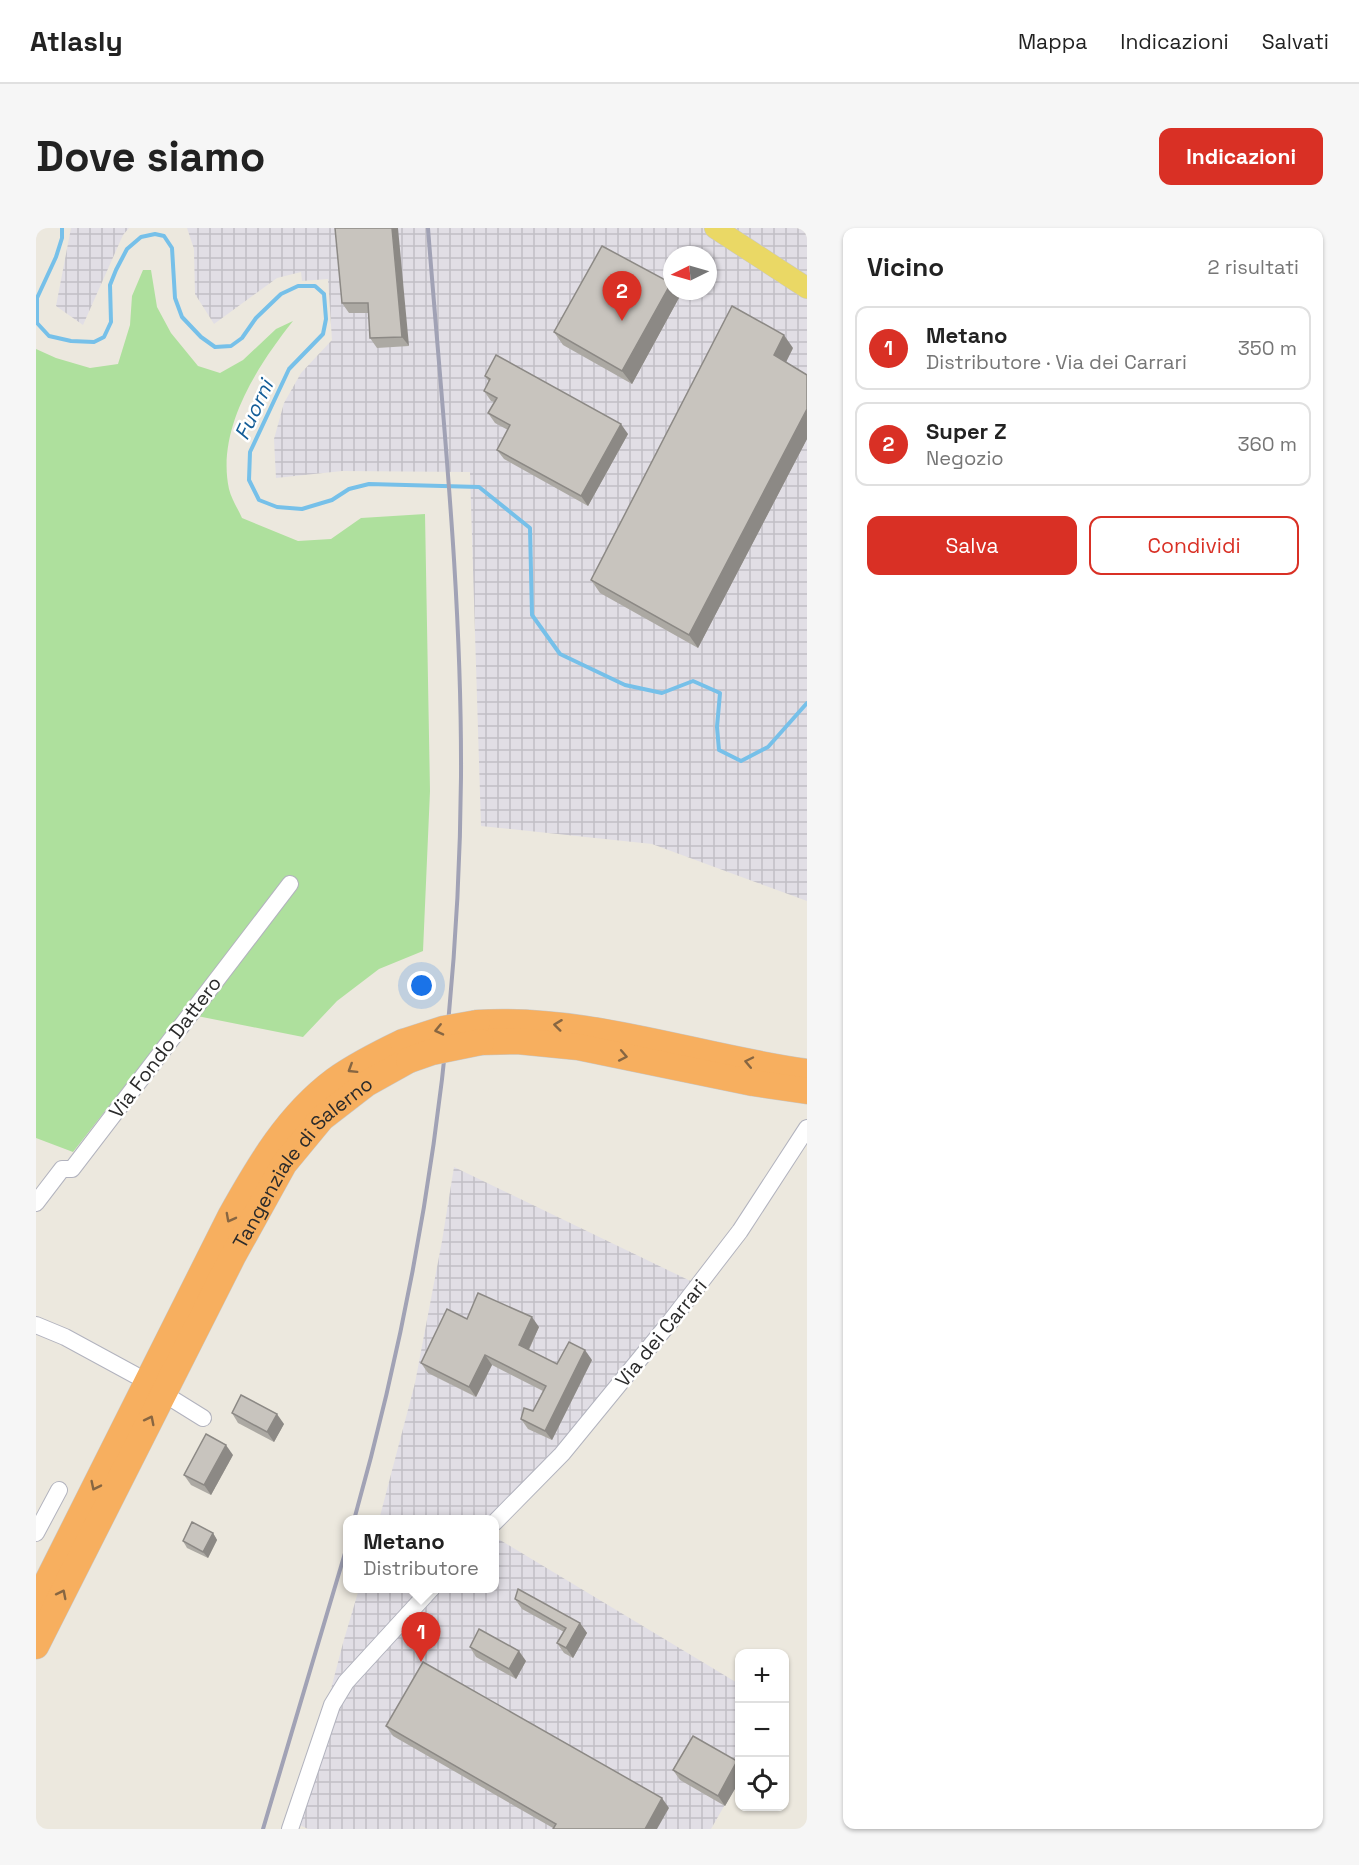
<!DOCTYPE html>
<html lang="it">
<meta charset="utf-8">
<style>
:root{--surface:#fff;--page:#f6f6f6;--text:#222;--muted:#767676;--line:#e0e0e0;--accent:#d93025}
body{margin:0;font-family:"Space Grotesk",sans-serif;background:var(--page);color:var(--text)}
.controls{position:absolute;right:18px;bottom:18px;display:grid;overflow:hidden;border-radius:12px;box-shadow:0 2px 4px #0004}
.controls button{width:54px;height:54px;display:grid;place-items:center;padding:0;border:0;border-bottom:2px solid var(--line);background:var(--surface);color:var(--text);font:30px sans-serif}
.compass{position:absolute;left:627px;top:18px;width:54px;height:54px;border-radius:50%;background:var(--surface);box-shadow:0 2px 4px #0004;rotate:265deg}
.you{position:absolute;left:386px;top:758px;width:21px;height:21px;margin:-15px;border:4px solid #fff;border-radius:50%;background:#1a73e8;box-shadow:0 0 0 9px #1a73e833}
.badge{display:grid;place-items:center;width:39px;height:39px;border-radius:50%;background:var(--accent);color:#fff;font-size:20px;font-weight:700}
.pin{position:absolute;translate:-50% -50px;filter:drop-shadow(0 2px 3px #0008)}
.pin::after{content:'';position:absolute;top:32px;width:21px;height:18px;background:inherit;clip-path:polygon(0 0,100% 0,50% 100%)}
.popup{position:absolute;left:307px;top:1287px;width:156px;height:78px;box-sizing:border-box;display:grid;place-content:center;border-radius:12px;background:var(--surface);filter:drop-shadow(0 2px 4px #0005);font-size:20px;white-space:nowrap;color:var(--muted)}
.popup b{font-size:22px;color:var(--text)}
.popup::after{content:'';position:absolute;left:50%;top:100%;margin-left:-12px;border:12px solid transparent;border-top-color:var(--surface)}
.list{margin:0;padding:0;list-style:none}
h2{display:flex;justify-content:space-between;align-items:center;height:78px;margin:0;padding:0 24px;font-size:26px}
h2 small{font-size:20px;font-weight:400;color:var(--muted)}
.list li{display:grid;grid-template-columns:39px 1fr auto;gap:18px;align-items:center;box-sizing:border-box;height:84px;margin:0 12px 12px;padding:0 12px;border:2px solid var(--line);border-radius:12px}
.list b{display:block;font-size:22px;white-space:nowrap}
.list p{margin:0;font-size:20px;white-space:nowrap;color:var(--muted)}
.list em{font-size:20px;font-style:normal;color:var(--muted)}
.actions{display:flex;gap:12px;padding:18px 24px}
.actions a{flex:1;padding:14px 0;border:2px solid var(--accent);border-radius:12px;text-align:center;font-size:21px;color:var(--accent)}
.actions .main{background:var(--accent);color:#fff}
.icon{flex:none;width:33px;height:33px;fill:none;stroke:currentColor;stroke-width:2;stroke-linecap:round;stroke-linejoin:round}
.map{position:relative;flex:none;width:771px;height:1601px;overflow:hidden;border-radius:12px}
header{display:flex;align-items:center;gap:36px;box-sizing:border-box;height:84px;padding:0 30px;background:var(--surface);border-bottom:2px solid var(--line)}
header strong{font-size:28px}
nav{display:flex;gap:33px;margin-inline-start:auto;font-size:21px}
.intro{display:flex;align-items:center;justify-content:space-between;box-sizing:border-box;height:144px;padding:0 36px}
h1{margin:0;font-size:42px}
.button{padding:15px 27px;border-radius:12px;background:var(--accent);color:#fff;font-size:21px;font-weight:700}
main{display:flex;gap:36px;padding:0 36px}
aside{flex:1;background:var(--surface);border-radius:12px;box-shadow:0 2px 4px #0004}
.map>svg:first-child{display:block}
.industrial{fill:url(#industrial-grid);fill-rule:evenodd}
.grass{fill:#aee09d}
.lines{fill:none;stroke-linecap:round;stroke-linejoin:round}
.stream{stroke:#76c0e9;stroke-width:4}
.minor-casing{stroke:#b2b3be;stroke-width:18}
.major-casing{stroke:#c8c8c8;stroke-width:22}
.highway-casing{stroke:#c8c8c8;stroke-width:27}
.minor{stroke:#fff;stroke-width:16}
.major{stroke:#ead865;stroke-width:21}
.highway{stroke:#f7af5f;stroke-width:26}
.rail{stroke:#a1a2b5;stroke-width:4}
.highway-bridge-casing{stroke:#c8c8c8;stroke-width:27;stroke-linecap:butt}
.highway-bridge{stroke:#f7af5f;stroke-width:26}
.wall{fill:#aca9a3}
.shaded-wall{fill:#8c8985}
.building{fill:#c8c4be;stroke:#8c8985;stroke-width:1.5}
.oneway{stroke:#876642}
.labels{text-anchor:middle;stroke-width:5;stroke-linejoin:round;paint-order:stroke}
.street-label{font-size:20px;fill:#2b2b2b;stroke:#fff}
.water-label{font-size:21px;font-style:italic;fill:#145d97;stroke:#fff}
</style>
<header>
<strong>Atlasly</strong>
<nav><a>Mappa</a><a>Indicazioni</a><a>Salvati</a></nav>
</header>
<div class="intro"><h1>Dove siamo</h1><a class="button">Indicazioni</a></div>
<main>
<div class="map">
<svg width="771" height="1601" viewBox="0 0 771 1601">
<defs>
<pattern id="industrial-grid" width="8" height="8" patternUnits="userSpaceOnUse" patternTransform="scale(1.5)"><rect width="8" height="8" fill="#e1dee5"/><path d="M0 4h8M4 0v8" fill="none" stroke="#c1bfc5"/></pattern>
</defs>
<rect width="100%" height="100%" fill="#ece8de"/>
<g class="industrial">
<path d="M35 0H93L87 7 47 97 20 78Z"/>
<path d="M151 0H771V673L616 616 445 598 434 244 306 243 240 250 238 211 248 175 265 145 296 112 292 51 266 53 265 44 241 50 178 96 159 66 158 21ZM636 27H672V63H636Z"/>
<path d="M418 939 669 1060 459 1304 458 1292H343L379 1155 406 1013Z"/>
<path d="M459 1309 703 1456V1552L675 1601H272L260 1595 307 1415 323 1361 458 1360Z"/>
</g>
<path class="grass" d="M107 42H115L121 79 135 105 162 138 184 145 207 132 240 101 257 93C222 137 180 201 193 261 195 270 202 281 206 290L262 313 295 311 325 290 389 286 394 563 387 723 343 741 301 773 267 809 146 785 37 924 0 910V121L20 130 54 140 82 136 94 97 96 68Z"/>
<g class="lines">
<path class="stream" d="M26 0V10L20 29 1 70V95L13 108 35 113 58 114 68 109 75 94 74 57 80 42 91 21 105 9 119 6 128 8 136 20 139 70 146 89 165 109 179 119 195 118 206 110 220 90 245 66 262 58H279L288 66 290 91 287 106 253 141 214 224 213 252 223 272 241 279 266 281 296 272 313 261 333 256 443 259 494 300 496 387 524 426 589 457 626 465 657 453 684 465 681 499 683 522 705 533 732 519 771 475"/>
<defs>
<g id="minor">
<path d="M0 975 26 941H36L254 656"/>
<path d="M0 1097 29 1109 99 1147"/>
<path d="M138 1172 167 1190"/>
<path d="M458 1295 526 1226 634 1094 704 1003 771 900"/>
<path d="M0 1305 23 1262"/>
<path d="M254 1601 296 1477 310 1454 396 1360"/>
</g>
<path id="major" d="M679 0 771 60"/>
<g id="highway">
<path d="M441 795C553 788 661 829 771 844"/>
<path d="M445 814 481 813 542 819 717 855 771 863"/>
<path d="M0 1376 195 987C223 937 252 887 299 852 320 837 344 825 367 814"/>
<path id="s1" d="M0 1418 197 1028 248 936 286 890 330 856 373 832"/>
</g>
</defs>
<use href="#minor" class="minor-casing"/>
<use href="#major" class="major-casing"/>
<use href="#highway" class="highway-casing"/>
<use href="#minor" class="minor"/>
<use href="#major" class="major"/>
<use href="#highway" class="highway"/>
<g class="rail">
<path d="M318 1292C386 1051 423 799 425 549 426 366 406 182 392 0"/>
<path d="M227 1601 312 1315"/>
</g>
<defs>
<g id="highway-bridge">
<path d="M367 814 407 801 441 795"/>
<path d="M373 832 396 824 445 814"/>
</g>
</defs>
<use href="#highway-bridge" class="highway-bridge-casing"/>
<use href="#highway-bridge" class="highway-bridge"/>
</g>
<g class="wall">
<path d="M299 0 373 118 341 120 334 110 333 85H313L306 75Z"/>
<path d="M635 55 636 63H641L644 68 596 156 527 117 518 104Z"/>
<path d="M757 120 750 134 771 147V211L662 420 564 365 555 352Z"/>
<path d="M449 148 592 206 552 278 468 231 461 222 472 202 459 195 452 185 458 174 455 173 448 163 453 154Z"/>
<path d="M431 1091 503 1099 493 1122 521 1136 556 1132 516 1212 492 1201 485 1191 497 1183 507 1163 456 1137 440 1169 392 1145 385 1135Z"/>
<path d="M196 1185 248 1196 238 1214 202 1195Z"/>
<path d="M197 1227 175 1267 155 1257 148 1247Z"/>
<path d="M177 1305 181 1312 172 1330 151 1320 147 1313Z"/>
<path d="M479 1371 544 1395 551 1405 537 1430 528 1425 521 1415 528 1404 486 1381Z"/>
<path d="M434 1419 490 1433 480 1451 440 1429Z"/>
<path d="M350 1498 633 1580 517 1600 357 1508Z"/>
<path d="M704 1536V1552L689 1578 644 1552 637 1542Z"/>
</g>
<g class="shaded-wall">
<path d="M356 0H362L373 118 366 109Z"/>
<path d="M635 55 636 63H641L644 68 596 156 586 143Z"/>
<path d="M748 107 757 120 747 140 738 127Z"/>
<path d="M771 181V211L662 420 653 407Z"/>
<path d="M585 196 592 206 552 278 545 268Z"/>
<path d="M496 1089 503 1099 490 1127 483 1117Z"/>
<path d="M549 1122 556 1132 516 1212 509 1203Z"/>
<path d="M449 1127 456 1137 440 1169 433 1159Z"/>
<path d="M241 1186 248 1196 238 1214 231 1204Z"/>
<path d="M190 1217 197 1227 175 1267 168 1257Z"/>
<path d="M177 1305 181 1312 172 1330 167 1324Z"/>
<path d="M544 1395 551 1405 537 1430 530 1420Z"/>
<path d="M483 1423 490 1433 480 1451 473 1441Z"/>
<path d="M701 1533 704 1536V1552L689 1578 682 1568Z"/>
<path d="M626 1570 633 1580 621 1601H609Z"/>
</g>
<g class="building">
<path d="M299 0H356L366 109 334 110 332 75H306Z"/>
<path d="M566 18 635 55 586 143 518 104Z"/>
<path d="M696 78 748 107 738 127 771 147V181L653 407 555 352Z"/>
<path d="M460 127 585 196 545 268 461 222 474 197 452 185 461 170 448 163 454 151 449 148Z"/>
<path d="M442 1065 496 1089 483 1117 521 1136 533 1114 549 1122 509 1203 485 1191 488 1180 497 1183 510 1158 449 1127 433 1159 385 1135 411 1081 431 1091Z"/>
<path d="M205 1167 241 1186 231 1204 196 1185Z"/>
<path d="M170 1206 190 1217 168 1257 148 1247Z"/>
<path d="M156 1294 177 1305 167 1324 147 1313Z"/>
<path d="M482 1361 544 1395 530 1420 521 1415 530 1400 479 1371Z"/>
<path d="M443 1401 483 1423 473 1441 434 1419Z"/>
<path d="M387 1434 626 1570 609 1601H517L520 1596 350 1498Z"/>
<path d="M657 1508 701 1533 682 1568 637 1542Z"/>
</g>
<defs><path id="oneway-chevron" d="M-2-3.5L2.5 0L-2 3.5" fill="none" stroke-width="1.6" stroke-linecap="round" stroke-linejoin="round" transform="scale(1.5)"/></defs>
<g class="oneway">
<use href="#oneway-chevron" transform="translate(522 797) rotate(-173)"/>
<use href="#oneway-chevron" transform="translate(403 802) rotate(167)"/>
<use href="#oneway-chevron" transform="translate(587 828) rotate(11)"/>
<use href="#oneway-chevron" transform="translate(713 834) rotate(-168)"/>
<use href="#oneway-chevron" transform="translate(316 841) rotate(148)"/>
<use href="#oneway-chevron" transform="translate(194 990) rotate(118)"/>
<use href="#oneway-chevron" transform="translate(114 1192) rotate(-63)"/>
<use href="#oneway-chevron" transform="translate(59 1258) rotate(116)"/>
<use href="#oneway-chevron" transform="translate(26 1366) rotate(-63)"/>
</g>
<g class="labels">
<g class="street-label">
<text transform="translate(129 819) rotate(-53)" y="7">Via Fondo Dattero</text>
<text dy="7" stroke="none"><textPath href="#s1" startOffset="555">Tangenziale di Salerno</textPath></text>
<text transform="translate(625 1105) rotate(-51)" y="7">Via dei Carrari</text>
</g>
<g class="water-label">
<text transform="translate(218 182) rotate(-65)" y="7">Fuorni</text>
</g>
</g>
</svg>
<div class="controls">
<button>+</button>
<button>−</button>
<button><svg class="icon" aria-label="locate" viewBox="0 0 24 24"><circle cx="12" cy="12" r="6"/><path d="M12 2v4M12 18v4M2 12h4M18 12h4"/></svg></button>
</div>
<svg class="compass" viewBox="-18 -18 36 36"><path d="M0-13l5 13h-10z" fill="#e53935"/><path d="M0 13l5-13h-10z" fill="#767676"/></svg>
<div class="you"></div>
<div class="pin badge" style="left:385px;top:1434px">1</div>
<div class="popup"><b>Metano</b>Distributore</div>
<div class="pin badge" style="left:586px;top:93px">2</div>
</div>
<aside>
<h2>Vicino<small>2 risultati</small></h2>
<ul class="list">
<li><span class="badge">1</span><div><b>Metano</b><p>Distributore · Via dei Carrari</p></div><em>350 m</em></li>
<li><span class="badge">2</span><div><b>Super Z</b><p>Negozio</p></div><em>360 m</em></li>
</ul>
<div class="actions"><a class="main">Salva</a><a>Condividi</a></div>
</aside>
</main>
